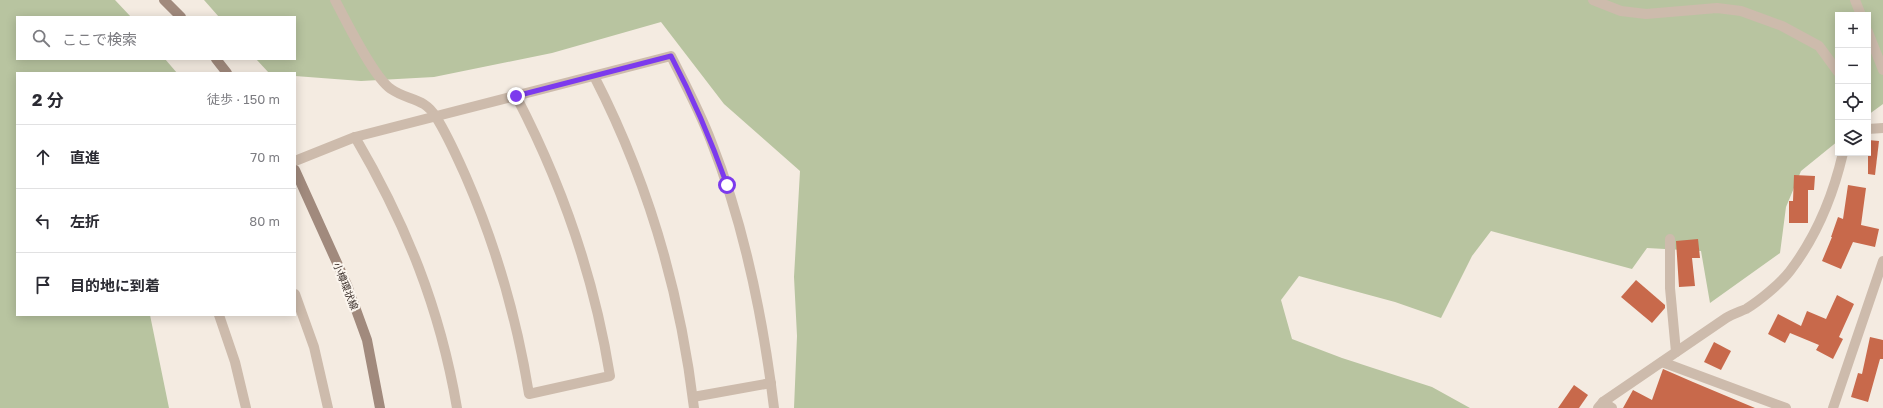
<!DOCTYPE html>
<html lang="ja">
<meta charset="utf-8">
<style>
:root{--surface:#fff;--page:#f7f7f7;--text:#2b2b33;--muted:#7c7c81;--line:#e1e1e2}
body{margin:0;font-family:"Golos Text","Noto Sans JP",sans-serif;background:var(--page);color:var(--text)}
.controls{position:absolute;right:12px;top:12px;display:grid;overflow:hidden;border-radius:0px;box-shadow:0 2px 10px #0003}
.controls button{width:36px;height:36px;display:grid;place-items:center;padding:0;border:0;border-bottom:1px solid var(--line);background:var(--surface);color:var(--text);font:20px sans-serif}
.stop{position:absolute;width:12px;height:12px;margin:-9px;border:3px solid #7c3aed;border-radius:50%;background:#fff}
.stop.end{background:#7c3aed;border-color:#fff;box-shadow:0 1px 4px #0008}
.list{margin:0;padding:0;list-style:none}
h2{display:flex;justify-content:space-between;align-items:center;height:52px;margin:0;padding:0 16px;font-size:17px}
h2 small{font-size:13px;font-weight:400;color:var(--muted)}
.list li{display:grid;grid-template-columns:26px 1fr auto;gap:12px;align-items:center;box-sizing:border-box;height:64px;padding:0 16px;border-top:1px solid var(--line)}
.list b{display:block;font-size:15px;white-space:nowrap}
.list em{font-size:13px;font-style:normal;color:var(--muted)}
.icon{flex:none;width:22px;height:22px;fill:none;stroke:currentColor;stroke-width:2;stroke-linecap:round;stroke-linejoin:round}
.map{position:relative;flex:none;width:1883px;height:408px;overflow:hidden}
.search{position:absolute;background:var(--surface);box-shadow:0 2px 10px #0003;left:16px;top:16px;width:280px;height:44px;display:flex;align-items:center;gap:10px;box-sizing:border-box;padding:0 14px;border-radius:0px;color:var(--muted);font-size:15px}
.panel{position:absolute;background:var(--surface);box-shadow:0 2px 10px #0003;left:16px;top:72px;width:280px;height:244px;border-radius:0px}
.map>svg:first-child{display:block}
.green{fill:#b8c4a0}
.building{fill:#c8694b}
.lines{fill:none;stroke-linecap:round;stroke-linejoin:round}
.minor{stroke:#cdbbac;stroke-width:10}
.secondary{stroke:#a18a7d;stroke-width:10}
.route{stroke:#7c3aed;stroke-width:5}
.labels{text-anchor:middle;stroke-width:4;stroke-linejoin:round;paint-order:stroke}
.street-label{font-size:10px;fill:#3b302b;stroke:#fbf5ee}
</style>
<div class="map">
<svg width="1883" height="408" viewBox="0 0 1883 408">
<rect width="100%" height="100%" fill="#f4ebe1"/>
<g class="green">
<path d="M0 0H115L131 17H17V59H165L177 73H17V315H150L169 408H0Z"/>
<path d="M204 0H1883V104L1868 115V15H1838V141L1801 171 1786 207 1780 253 1710 303 1701 251 1647 248 1632 269 1491 231 1472 256 1441 318 1395 302 1299 276 1281 300 1292 339 1342 358 1432 387 1470 408H794L797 336 794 277 800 171 724 104 661 22 552 53 434 77 361 81 295 76V73H269L256 59H295V17H219Z"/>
</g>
<g class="building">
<path d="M1868 140 1879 141 1875 175 1868 174Z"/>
<path d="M1794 175 1815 176 1814 190H1808V223H1789V201H1793Z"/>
<path d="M1848 185 1866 188 1861 225 1879 229 1875 247 1853 242 1841 269 1822 261 1832 237H1831L1838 217 1843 219Z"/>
<path d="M1698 239 1700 258H1692L1695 286 1679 287 1676 241Z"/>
<path d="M1636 280 1665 305V308L1652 323 1621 297Z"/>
<path d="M1837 295 1854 304 1839 337 1843 339 1833 359 1816 350 1819 345 1790 333 1785 343 1768 334 1778 314 1801 326 1807 311 1826 319Z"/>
<path d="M1870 337 1883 340V359H1880L1868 402 1851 397 1858 373 1862 374Z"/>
<path d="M1714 342 1731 351 1721 370 1704 362Z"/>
<path d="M1663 369 1693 382 1755 408H1623L1633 390 1652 400Z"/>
<path d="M1574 385 1588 395 1579 408H1558Z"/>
</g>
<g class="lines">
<g class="minor">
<path d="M335 0C346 21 374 78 391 89 408 101 424 97 436 117 448 136 457 157 466 177 496 246 517 320 529 394L610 376C594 276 563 186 516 96"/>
<path d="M1593 0 1621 11 1646 14 1717 8 1741 11 1782 26 1819 46 1838 72"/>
<path d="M1855 0 1861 15"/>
<path d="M1868 32 1883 70"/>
<path d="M594 76C648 181 680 290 694 408"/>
<path d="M1868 129 1883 128"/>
<path d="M355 137C406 224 440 308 457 408"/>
<path d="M295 161 355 137 671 56C685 84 700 112 711 141 745 227 763 317 774 408"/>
<path d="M1670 239V288L1676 352"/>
<path d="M295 294 314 347 328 408"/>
<path d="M219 315 235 362 246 408"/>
<path d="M1662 362 1786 408"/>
<path d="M693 397 771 383"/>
<path d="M1603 402 1612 408"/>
<path d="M1598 408 1603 402C1644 374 1685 346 1726 318 1732 314 1739 312 1746 309 1759 301 1780 284 1790 271 1816 237 1833 196 1843 153"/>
<path d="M1833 408 1883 261"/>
</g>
<g class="secondary">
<path d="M164 0 181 17"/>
<path d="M216 59 227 73"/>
<path d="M295 170 347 285 367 340 380 408"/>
</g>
</g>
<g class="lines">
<path class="route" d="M516 96 671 56C693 98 711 140 727 185"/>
</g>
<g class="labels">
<g class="street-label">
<text transform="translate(346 286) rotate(68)" y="4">小樽環状線</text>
</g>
</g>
</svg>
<div class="controls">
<button>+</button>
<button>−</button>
<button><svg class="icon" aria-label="locate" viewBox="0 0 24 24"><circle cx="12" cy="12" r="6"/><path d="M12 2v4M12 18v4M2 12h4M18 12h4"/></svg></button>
<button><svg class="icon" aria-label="layers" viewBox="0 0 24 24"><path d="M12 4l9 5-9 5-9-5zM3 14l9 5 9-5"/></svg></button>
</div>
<div class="stop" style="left:727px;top:185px"></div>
<div class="stop end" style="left:516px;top:96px"></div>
<div class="search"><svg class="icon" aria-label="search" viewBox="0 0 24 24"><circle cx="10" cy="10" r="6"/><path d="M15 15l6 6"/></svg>ここで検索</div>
<section class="panel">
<h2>2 分<small>徒歩 · 150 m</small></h2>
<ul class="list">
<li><svg class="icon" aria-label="ahead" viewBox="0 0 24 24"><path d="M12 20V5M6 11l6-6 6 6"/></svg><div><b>直進</b></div><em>70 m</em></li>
<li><svg class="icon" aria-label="left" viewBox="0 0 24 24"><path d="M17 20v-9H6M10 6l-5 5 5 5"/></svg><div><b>左折</b></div><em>80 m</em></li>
<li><svg class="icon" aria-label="arrive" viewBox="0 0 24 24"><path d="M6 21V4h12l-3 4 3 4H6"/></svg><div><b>目的地に到着</b></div></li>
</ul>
</section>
</div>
